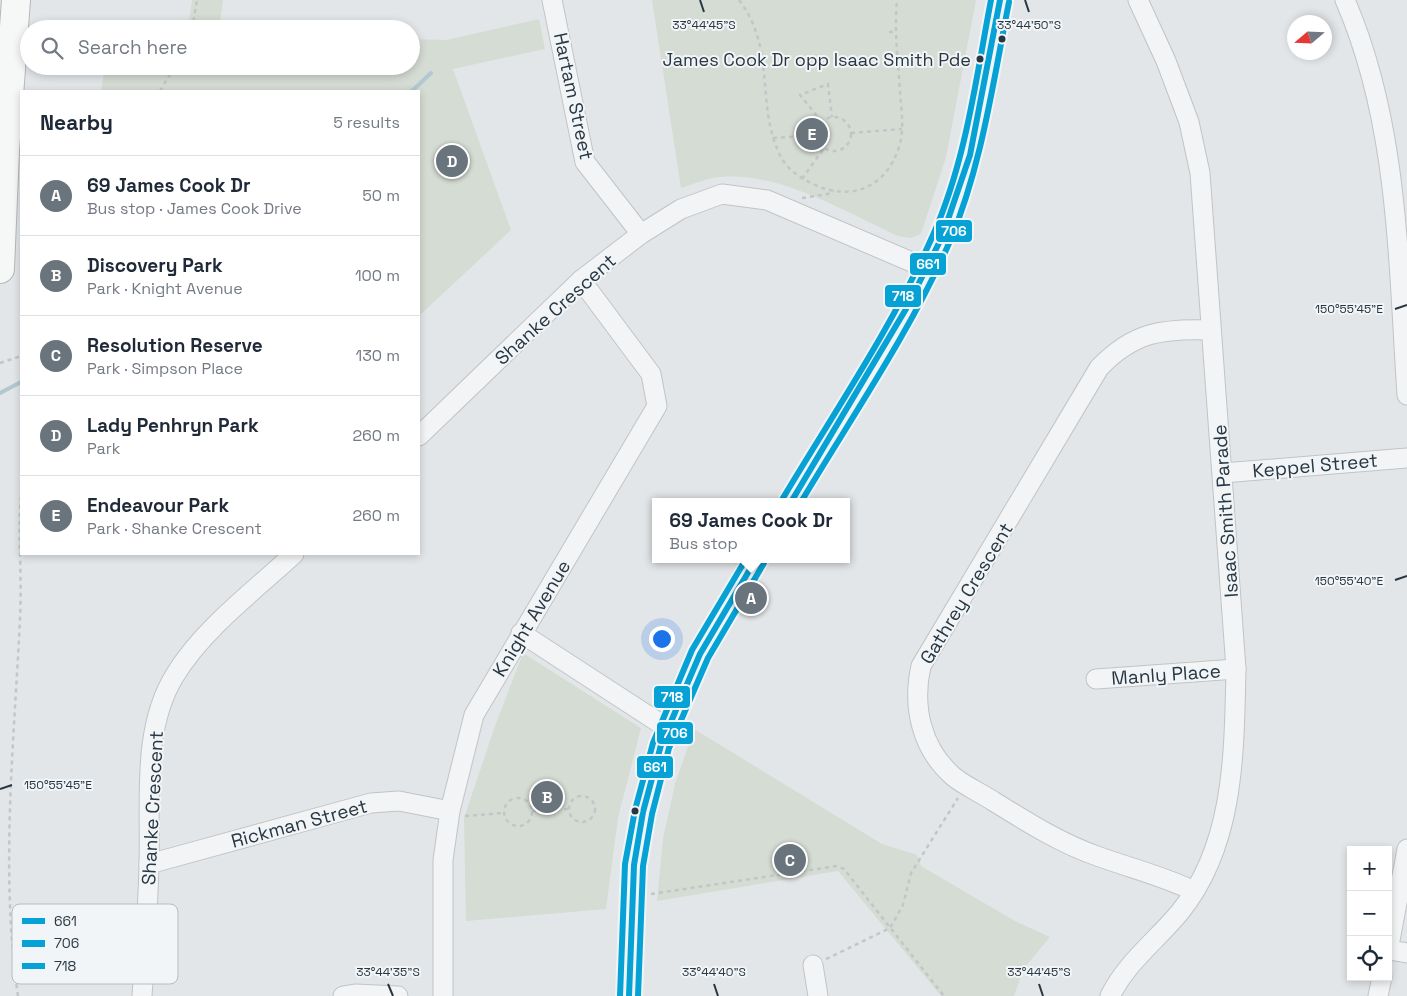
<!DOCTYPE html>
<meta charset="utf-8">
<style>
:root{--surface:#fff;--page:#f6f6f7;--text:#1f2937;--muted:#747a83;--line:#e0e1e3;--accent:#6a747c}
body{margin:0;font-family:"Space Grotesk",sans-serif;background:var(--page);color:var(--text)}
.controls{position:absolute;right:15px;bottom:15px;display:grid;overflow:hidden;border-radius:0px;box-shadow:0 2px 8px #0003}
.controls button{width:45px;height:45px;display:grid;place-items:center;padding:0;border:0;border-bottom:1px solid var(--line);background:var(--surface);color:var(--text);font:25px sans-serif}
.compass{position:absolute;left:1287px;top:15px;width:45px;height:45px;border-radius:50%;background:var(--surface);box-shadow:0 2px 8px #0003;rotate:251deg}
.you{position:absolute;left:661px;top:638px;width:18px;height:18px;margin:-12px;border:4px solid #fff;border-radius:50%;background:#1a73e8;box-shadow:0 0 0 8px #1a73e833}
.badge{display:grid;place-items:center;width:32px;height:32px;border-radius:50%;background:var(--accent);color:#fff;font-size:16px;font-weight:700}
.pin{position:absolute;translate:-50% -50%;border:2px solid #fff;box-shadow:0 1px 5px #0006}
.popup{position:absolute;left:652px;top:498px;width:198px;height:65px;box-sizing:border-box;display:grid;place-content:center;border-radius:0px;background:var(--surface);filter:drop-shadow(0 1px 4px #0005);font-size:16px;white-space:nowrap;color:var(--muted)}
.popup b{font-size:19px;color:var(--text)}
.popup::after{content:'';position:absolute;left:50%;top:100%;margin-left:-10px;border:10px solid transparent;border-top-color:var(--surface)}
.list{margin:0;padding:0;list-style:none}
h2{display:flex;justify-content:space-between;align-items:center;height:65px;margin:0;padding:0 20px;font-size:21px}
h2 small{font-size:16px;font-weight:400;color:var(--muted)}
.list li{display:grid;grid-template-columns:32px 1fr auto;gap:15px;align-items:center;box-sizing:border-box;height:80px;padding:0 20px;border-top:1px solid var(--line)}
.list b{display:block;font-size:19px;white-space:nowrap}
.list p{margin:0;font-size:16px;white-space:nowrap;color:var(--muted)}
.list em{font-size:16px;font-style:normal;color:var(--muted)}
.icon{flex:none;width:28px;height:28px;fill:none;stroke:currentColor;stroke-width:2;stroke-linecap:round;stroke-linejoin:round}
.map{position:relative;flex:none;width:1407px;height:996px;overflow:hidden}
.search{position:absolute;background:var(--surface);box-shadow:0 2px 8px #0003;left:20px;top:20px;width:400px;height:55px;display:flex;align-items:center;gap:12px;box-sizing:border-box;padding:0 18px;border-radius:28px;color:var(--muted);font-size:19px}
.panel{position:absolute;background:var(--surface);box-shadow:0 2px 8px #0003;left:20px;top:90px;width:400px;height:465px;border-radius:0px}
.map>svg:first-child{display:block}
.green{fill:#d5dcd3}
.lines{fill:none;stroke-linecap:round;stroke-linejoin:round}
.stream{stroke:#b1c8d3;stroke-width:4}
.minor-casing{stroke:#c1c4c6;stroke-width:21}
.highway-casing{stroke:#b5b9bd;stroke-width:30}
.path{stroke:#c2c6c8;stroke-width:2.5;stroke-dasharray:4 4;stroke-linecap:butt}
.minor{stroke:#f2f4f5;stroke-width:19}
.highway{stroke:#f6f7f7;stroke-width:28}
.bus-1-casing{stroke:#f1f5f7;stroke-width:10}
.bus-2-casing{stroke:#f1f5f7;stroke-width:10}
.bus-3-casing{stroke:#f1f5f7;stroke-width:10}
.bus-1{stroke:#06a2d5;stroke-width:6}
.bus-2{stroke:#06a2d5;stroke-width:6}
.bus-3{stroke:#06a2d5;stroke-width:6}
.ticks{fill:none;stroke:#293742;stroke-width:2}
.bus-dot{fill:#293742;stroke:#f1f5f7;stroke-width:2}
.labels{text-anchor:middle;stroke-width:4;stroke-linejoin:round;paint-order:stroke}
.bus-label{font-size:18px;fill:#293742;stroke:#f1f5f7;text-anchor:end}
.street-label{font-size:19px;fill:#293742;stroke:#f1f5f7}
.key{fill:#f1f5f7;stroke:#b5bcc1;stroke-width:1}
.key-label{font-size:14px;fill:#293742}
.ticks-label{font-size:12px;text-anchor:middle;fill:#293742;stroke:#f1f5f7;stroke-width:4;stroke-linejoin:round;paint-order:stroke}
.line-badge{stroke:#f1f5f7;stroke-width:2}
.badge-label{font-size:14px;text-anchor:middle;font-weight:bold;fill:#fff}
</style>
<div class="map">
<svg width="1407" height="996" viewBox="0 0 1407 996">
<rect width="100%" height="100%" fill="#e3e6e8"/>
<g class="green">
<path d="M192 0H223L219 29H188Z"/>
<path d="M652 0H976L946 157 921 234 910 238 898 236C845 212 781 172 721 177 707 178 694 184 681 188Z"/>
<path d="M539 19 545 49 453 69 511 230 419 316V91H101L105 66H411V39L447 40Z"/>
<path d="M523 653 641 728 618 818 606 909 466 921 464 818 495 726Z"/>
<path d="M694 729 882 844 917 855 921 866 1015 921 1050 937 1024 968 1014 996H941L838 871 657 901 663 838 675 784Z"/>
</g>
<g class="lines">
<g class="stream">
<path d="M412 91 431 73"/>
<path d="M0 393 21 382"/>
</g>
<defs>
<g id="minor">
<path d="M552 0 585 162 641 234"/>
<path d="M1345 0C1399 124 1398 263 1407 395"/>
<path d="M419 436 581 280 641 234 681 209 722 194 767 200 928 269"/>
<path d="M1223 473 1407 458"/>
<path d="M791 502 906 309 942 237 970 155 1000 0"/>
<path d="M521 633 667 728"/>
<path d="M1096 679 1236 669"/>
<path d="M149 864 371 803 399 801 450 811"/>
<path d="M1194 891C1163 876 1130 868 1097 856 1060 843 1027 822 993 801 981 793 965 786 954 777 921 749 912 706 921 666L1099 368C1133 332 1163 328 1211 330"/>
<path d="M1389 950 1407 953"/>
<path d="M1388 951 1407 849"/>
<path d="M813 965 818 996"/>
<path d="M142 996C145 952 148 908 149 864 151 802 141 730 175 675 203 629 255 590 294 554"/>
<path d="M343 996 355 994 398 996"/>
<path d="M443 996V860L450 811 474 715 657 406 651 374 581 280"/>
<path d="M629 996 634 865 643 812 661 745 700 654 756 559"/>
<path d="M1110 996C1127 962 1156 941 1180 912 1235 844 1234 752 1236 669L1200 173 1189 122 1166 61 1138 0"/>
<path d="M1378 996 1382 977"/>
</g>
<path id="highway" d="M0 269 5 151 16 0"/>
</defs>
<use href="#minor" class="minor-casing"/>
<use href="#highway" class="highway-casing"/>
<g class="path">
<path d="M739 0C776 49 756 99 778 151 785 168 797 176 813 184 851 202 886 188 899 147 905 129 901 109 900 91 898 60 894 30 897 0"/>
<path d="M192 29 197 0"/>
<path d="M889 32H896"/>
<path d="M160 91 175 66"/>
<circle cx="834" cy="134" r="17"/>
<path d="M822 122 800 95 828 84 832 117"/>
<path d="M851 133 902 129"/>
<path d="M773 138 817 135"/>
<path d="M802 179 824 148"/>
<path d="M802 198 828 194 834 191"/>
<path d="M0 363 21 356"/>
<circle cx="582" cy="809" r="13"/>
<circle cx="518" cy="812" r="14"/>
<path d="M532 811 569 809"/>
<path d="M465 816 504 813"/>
<path d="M651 894 837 866 844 869 944 996"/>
<path d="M826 959 890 928 903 905 911 873 958 798"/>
<path d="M18 996C0 872 14 744 20 619 22 578 18 536 21 494"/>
</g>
<use href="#minor" class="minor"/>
<use href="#highway" class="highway"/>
<defs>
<g id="bus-1">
<path d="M791 502 906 309 942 237 970 155 1000 0"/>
<path d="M629 996 634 865 643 812 661 745 700 654 756 559"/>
</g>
<g id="bus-2">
<path d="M801 502C851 418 911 331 950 241 982 165 993 82 1009 2"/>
<path d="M638 996 643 866 652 814 669 748 708 658 764 563"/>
</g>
<g id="bus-3">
<path d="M783 498C835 411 893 326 933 235 966 161 976 78 991 0"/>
<path d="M620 996 625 864 635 810 653 743 692 650 746 559"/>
</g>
</defs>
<use href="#bus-1" class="bus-1-casing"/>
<use href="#bus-2" class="bus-2-casing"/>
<use href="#bus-3" class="bus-3-casing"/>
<use href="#bus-1" class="bus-1"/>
<use href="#bus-2" class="bus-2"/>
<use href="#bus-3" class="bus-3"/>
</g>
<path class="ticks" d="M700 0 704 12M1025 0 1029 12M1395 309 1407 305M1395 580 1407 576M0 789 12 785M388 984 393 996M714 984 718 996M1039 984 1043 996"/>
<g class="bus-dot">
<circle cx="1002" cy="39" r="4.5"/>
<circle cx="980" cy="59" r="4.5"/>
<circle cx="635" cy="811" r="4.5"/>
</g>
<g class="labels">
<g class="bus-label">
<text x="971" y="66">James Cook Dr opp Isaac Smith Pde</text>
</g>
<g class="street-label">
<text transform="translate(574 96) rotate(78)" y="7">Hartam Street</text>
<text transform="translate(555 309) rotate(-42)" y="7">Shanke Crescent</text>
<text transform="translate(1315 465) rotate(-5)" y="7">Keppel Street</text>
<text transform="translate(1225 511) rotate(-94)" y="7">Isaac Smith Parade</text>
<text transform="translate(966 593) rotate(-59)" y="7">Gathrey Crescent</text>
<text transform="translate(531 618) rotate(-59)" y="7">Knight Avenue</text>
<text transform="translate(1166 674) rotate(-4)" y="7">Manly Place</text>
<text transform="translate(152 808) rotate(-87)" y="7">Shanke Crescent</text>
<text transform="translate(299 823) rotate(-15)" y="7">Rickman Street</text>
</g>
</g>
<rect x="12" y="904" width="166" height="80" rx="8" class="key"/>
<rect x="22" y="918" width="23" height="6" fill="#06a2d5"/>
<rect x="22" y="940" width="23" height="7" fill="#06a2d5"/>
<rect x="22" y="963" width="23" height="6" fill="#06a2d5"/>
<g class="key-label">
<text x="54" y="926">661</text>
<text x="54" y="948">706</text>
<text x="54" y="971">718</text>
</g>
<g class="ticks-label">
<text x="704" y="29">33°44'45"S</text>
<text x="1029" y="29">33°44'50"S</text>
<text x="1349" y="313">150°55'45"E</text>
<text x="1349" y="585">150°55'40"E</text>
<text x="58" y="789">150°55'45"E</text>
<text x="388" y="976">33°44'35"S</text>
<text x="714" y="976">33°44'40"S</text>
<text x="1039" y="976">33°44'45"S</text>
</g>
<g class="line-badge">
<rect x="935" y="219" width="38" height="24" rx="5" fill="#06a2d5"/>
<rect x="909" y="252" width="38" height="24" rx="5" fill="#06a2d5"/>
<rect x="884" y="284" width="38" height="24" rx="5" fill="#06a2d5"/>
<rect x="653" y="685" width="38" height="24" rx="5" fill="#06a2d5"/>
<rect x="656" y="721" width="38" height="24" rx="5" fill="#06a2d5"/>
<rect x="636" y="755" width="38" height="24" rx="5" fill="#06a2d5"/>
</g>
<g class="badge-label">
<text x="954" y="236">706</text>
<text x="928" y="269">661</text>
<text x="903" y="301">718</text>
<text x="672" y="702">718</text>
<text x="675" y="738">706</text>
<text x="655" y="772">661</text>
</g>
</svg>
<div class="controls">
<button>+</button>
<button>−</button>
<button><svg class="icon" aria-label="locate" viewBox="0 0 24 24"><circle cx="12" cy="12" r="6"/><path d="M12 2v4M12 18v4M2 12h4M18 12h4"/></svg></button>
</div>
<svg class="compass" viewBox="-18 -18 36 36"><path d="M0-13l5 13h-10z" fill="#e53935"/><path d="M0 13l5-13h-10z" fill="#747a83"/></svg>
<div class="you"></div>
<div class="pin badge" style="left:751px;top:598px">A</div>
<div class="popup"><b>69 James Cook Dr</b>Bus stop</div>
<div class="pin badge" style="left:547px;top:797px">B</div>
<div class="pin badge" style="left:790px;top:860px">C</div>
<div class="pin badge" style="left:452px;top:161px">D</div>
<div class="pin badge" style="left:812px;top:134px">E</div>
<div class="search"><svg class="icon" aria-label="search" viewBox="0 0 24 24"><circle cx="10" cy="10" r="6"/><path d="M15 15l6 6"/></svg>Search here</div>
<section class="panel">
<h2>Nearby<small>5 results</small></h2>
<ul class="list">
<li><span class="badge">A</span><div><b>69 James Cook Dr</b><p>Bus stop · James Cook Drive</p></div><em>50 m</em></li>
<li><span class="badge">B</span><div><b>Discovery Park</b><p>Park · Knight Avenue</p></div><em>100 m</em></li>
<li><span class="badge">C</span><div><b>Resolution Reserve</b><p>Park · Simpson Place</p></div><em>130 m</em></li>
<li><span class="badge">D</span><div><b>Lady Penhryn Park</b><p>Park</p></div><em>260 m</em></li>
<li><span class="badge">E</span><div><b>Endeavour Park</b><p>Park · Shanke Crescent</p></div><em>260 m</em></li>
</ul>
</section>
</div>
